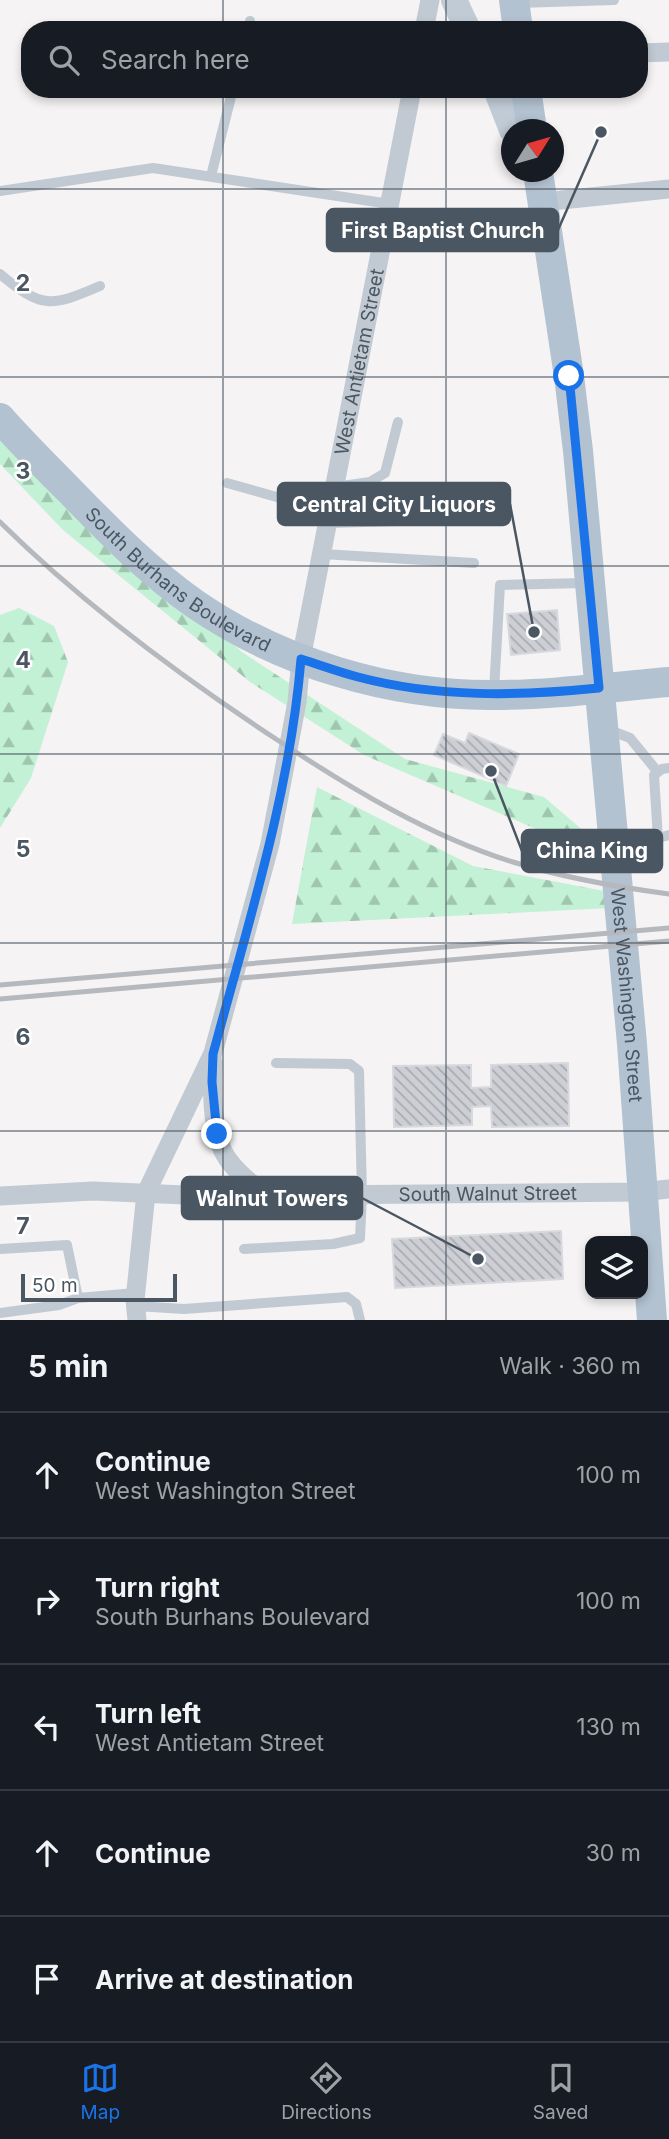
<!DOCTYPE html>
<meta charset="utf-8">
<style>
:root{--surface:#171b24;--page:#20242c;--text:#f1f3f6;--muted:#9ea1a6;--line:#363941;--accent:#1a73e8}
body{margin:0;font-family:Inter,sans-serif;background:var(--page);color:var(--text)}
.controls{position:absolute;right:21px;bottom:21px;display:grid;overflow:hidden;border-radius:14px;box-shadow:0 4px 10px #0003}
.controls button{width:63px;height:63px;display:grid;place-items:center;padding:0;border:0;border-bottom:2px solid var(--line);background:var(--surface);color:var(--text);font:35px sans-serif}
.compass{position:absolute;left:501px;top:119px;width:63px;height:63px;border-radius:50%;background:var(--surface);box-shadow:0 4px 10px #0003;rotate:53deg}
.scale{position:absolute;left:21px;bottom:18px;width:156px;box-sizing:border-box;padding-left:7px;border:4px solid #4a5661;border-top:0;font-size:19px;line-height:24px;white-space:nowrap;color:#4a5661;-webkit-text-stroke:5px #fff;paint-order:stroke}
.stop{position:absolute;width:21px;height:21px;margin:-16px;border:5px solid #1a73e8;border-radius:50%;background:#fff}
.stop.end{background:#1a73e8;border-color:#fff;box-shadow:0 2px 7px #0008}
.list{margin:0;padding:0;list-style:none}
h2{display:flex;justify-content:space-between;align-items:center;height:91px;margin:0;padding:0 28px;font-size:30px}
h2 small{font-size:23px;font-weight:400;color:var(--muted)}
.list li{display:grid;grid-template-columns:46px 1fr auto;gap:21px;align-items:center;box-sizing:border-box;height:126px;padding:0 28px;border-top:2px solid var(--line)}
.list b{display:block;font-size:26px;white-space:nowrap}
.list p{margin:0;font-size:23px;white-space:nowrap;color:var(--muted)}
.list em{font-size:23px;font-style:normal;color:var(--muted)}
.icon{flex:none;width:38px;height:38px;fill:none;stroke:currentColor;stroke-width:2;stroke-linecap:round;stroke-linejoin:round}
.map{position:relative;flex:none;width:669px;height:1320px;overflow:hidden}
.search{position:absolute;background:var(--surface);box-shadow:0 4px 10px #0003;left:21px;right:21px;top:21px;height:77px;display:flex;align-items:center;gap:18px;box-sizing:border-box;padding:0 24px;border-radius:28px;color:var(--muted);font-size:26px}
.sheet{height:721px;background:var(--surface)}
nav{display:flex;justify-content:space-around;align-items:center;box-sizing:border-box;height:98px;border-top:2px solid var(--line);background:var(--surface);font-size:19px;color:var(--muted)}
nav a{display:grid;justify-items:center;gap:4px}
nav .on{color:var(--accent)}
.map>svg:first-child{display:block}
.forest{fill:url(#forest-firs)}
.building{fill:url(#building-back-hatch);stroke:#d7d9de;stroke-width:2}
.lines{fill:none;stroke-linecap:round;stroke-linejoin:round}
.lane{stroke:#c1cad2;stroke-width:10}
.street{stroke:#c1cad2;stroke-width:19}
.secondary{stroke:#c1cbd6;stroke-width:26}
.primary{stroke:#b3c2d1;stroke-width:30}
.rail{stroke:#b5b8bd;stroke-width:5}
.route{stroke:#1a73e8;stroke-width:9}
.grid{fill:none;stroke:#4a5661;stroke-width:2;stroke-opacity:0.55}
.labels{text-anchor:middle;stroke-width:5;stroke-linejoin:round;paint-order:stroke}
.street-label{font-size:19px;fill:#4a5661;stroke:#fff}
.grid-label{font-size:23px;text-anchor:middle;font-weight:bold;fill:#4a5661;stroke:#fff;stroke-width:5;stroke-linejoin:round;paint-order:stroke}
.leader{fill:none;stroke:#4a5661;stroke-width:2.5}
.callout-dot{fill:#4a5661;stroke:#fff;stroke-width:2.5}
.callout{fill:#4a5661;stroke:#4a5661;stroke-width:2.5}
.callout-label{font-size:21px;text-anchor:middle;font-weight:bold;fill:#fff}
</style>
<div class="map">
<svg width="669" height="1320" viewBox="0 0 669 1320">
<defs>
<pattern id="forest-firs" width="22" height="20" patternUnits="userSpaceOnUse" patternTransform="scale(1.75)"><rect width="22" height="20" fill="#c3f1d5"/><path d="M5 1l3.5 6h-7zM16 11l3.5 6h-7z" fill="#a0c6b0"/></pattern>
<pattern id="building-back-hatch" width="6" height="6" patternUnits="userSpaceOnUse" patternTransform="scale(1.75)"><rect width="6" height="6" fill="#cdcfd5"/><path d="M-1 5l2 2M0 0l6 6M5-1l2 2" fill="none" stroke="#a8abb0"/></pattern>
</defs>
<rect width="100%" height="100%" fill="#f5f3f3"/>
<g class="forest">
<path d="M0 429 25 455 242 652 405 759 544 797 586 833 550 835 364 755 250 682 63 530 0 464Z"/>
<path d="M19 608 54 626 68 662 31 778 0 828V615Z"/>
<path d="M317 787 473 866 610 892V908L292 924Z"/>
</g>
<g class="building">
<path d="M557 610 560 650 511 655 507 614Z"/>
<path d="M469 733 519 754 506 786 434 755 443 734 465 743Z"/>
<path d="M568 1063 569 1126 492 1127 491 1106 472 1107V1125L394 1127 393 1066 471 1065V1088L491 1087V1065Z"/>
<path d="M561 1231 563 1279 395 1288 392 1239Z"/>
</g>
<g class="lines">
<g class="lane">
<path d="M517 3 614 0"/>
<path d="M248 30 250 21"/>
<path d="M211 176 233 89"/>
<path d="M0 191 153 168 390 204"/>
<path d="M0 274C42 309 51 307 100 286"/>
<path d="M227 483 330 512"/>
<path d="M335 487 370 482 385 473 398 422"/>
<path d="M328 523 436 520"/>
<path d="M322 554 474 563"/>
<path d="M494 691 500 585 586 583"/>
<path d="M607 729 630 738 657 771"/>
<path d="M658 839 654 775 662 769 669 768"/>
<path d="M618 845 643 842 669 835"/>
<path d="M0 1249 67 1245 78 1298"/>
<path d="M244 1249 333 1244 360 1238 362 1195 359 1071 350 1064 276 1063"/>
<path d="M136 1306 184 1309 347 1297 356 1304 360 1320"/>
<path d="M0 1313 59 1305 78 1298 136 1293"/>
</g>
<g class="street">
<path d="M424 30 430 0"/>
<path d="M639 53 669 52"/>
<path d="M542 202 669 189"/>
<path d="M213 1062C212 1088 211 1135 227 1158 237 1173 252 1184 266 1195"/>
<path id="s1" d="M0 1196 93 1191 208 1196 641 1192 669 1189"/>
<path id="s2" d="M137 1320 135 1300 146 1193 213 1053 270 844 297 702 301 659 412 89"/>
</g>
<g class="secondary">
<path d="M454 0 468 30"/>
<path d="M496 89 512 130"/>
</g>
<g class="primary">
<path d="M514 0 518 30"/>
<path d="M526 89 532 130"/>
<path id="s3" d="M538 172 569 376 578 451 632 1044 652 1320"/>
<path id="s4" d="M0 418C22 443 46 467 70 491 109 531 149 572 195 604 281 663 391 696 495 695 553 695 611 687 669 682"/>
</g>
<g class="rail">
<path d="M0 522C84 605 180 676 279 741 350 788 431 837 513 862 564 878 617 887 669 894"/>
<path d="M0 985 669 928"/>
<path d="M0 999 669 941"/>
</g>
</g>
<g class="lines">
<path class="route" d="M217 1134 212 1082 213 1054C248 924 290 793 301 659 320 665 339 672 358 677 437 698 519 696 599 688L569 376"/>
</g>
<path class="grid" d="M223 0V30M446 0V30M223 89V1320M446 89V1320M0 189H669M0 377H669M0 566H669M0 754H669M0 943H669M0 1131H669"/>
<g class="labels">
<g class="street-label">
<text dy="7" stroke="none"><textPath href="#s2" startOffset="990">West Antietam Street</textPath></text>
<text dy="7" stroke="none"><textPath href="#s4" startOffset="242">South Burhans Boulevard</textPath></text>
<text dy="7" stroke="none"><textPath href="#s3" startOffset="828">West Washington Street</textPath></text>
<text dy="7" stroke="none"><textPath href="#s1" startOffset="488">South Walnut Street</textPath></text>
</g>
</g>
<g class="grid-label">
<text x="23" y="291">2</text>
<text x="23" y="479">3</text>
<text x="23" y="668">4</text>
<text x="23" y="857">5</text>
<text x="23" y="1045">6</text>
<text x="23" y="1234">7</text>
</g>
<path class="leader" d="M601 132L558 230M534 632L510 504M491 771L522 851M478 1259L362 1198"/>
<g class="callout-dot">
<circle cx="601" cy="132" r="7"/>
<circle cx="534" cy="632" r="7"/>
<circle cx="491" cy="771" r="7"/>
<circle cx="478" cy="1259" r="7"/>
</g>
<g class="callout">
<rect x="327" y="209" width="231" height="42" rx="7"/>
<rect x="278" y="483" width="232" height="42" rx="7"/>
<rect x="522" y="830" width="140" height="42" rx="7"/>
<rect x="182" y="1177" width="180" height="42" rx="7"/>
</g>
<g class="callout-label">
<text x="443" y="238">First Baptist Church</text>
<text x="394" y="512">Central City Liquors</text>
<text x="592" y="858">China King</text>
<text x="272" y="1206">Walnut Towers</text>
</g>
</svg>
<div class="controls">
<button><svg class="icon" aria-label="layers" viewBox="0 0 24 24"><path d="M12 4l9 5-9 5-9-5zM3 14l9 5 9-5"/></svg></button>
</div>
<svg class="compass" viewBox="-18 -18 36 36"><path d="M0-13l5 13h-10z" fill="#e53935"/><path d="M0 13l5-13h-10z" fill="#9ea1a6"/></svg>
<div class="scale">50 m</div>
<div class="stop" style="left:569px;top:376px"></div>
<div class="stop end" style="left:217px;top:1134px"></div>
<div class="search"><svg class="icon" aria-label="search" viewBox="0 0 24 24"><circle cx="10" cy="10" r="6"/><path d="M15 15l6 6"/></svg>Search here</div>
</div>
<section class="sheet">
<h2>5 min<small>Walk · 360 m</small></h2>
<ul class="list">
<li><svg class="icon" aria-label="ahead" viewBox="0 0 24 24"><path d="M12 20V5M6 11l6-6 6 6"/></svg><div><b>Continue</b><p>West Washington Street</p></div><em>100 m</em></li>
<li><svg class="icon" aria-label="right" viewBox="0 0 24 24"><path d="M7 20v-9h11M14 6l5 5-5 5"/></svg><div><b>Turn right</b><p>South Burhans Boulevard</p></div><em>100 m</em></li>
<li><svg class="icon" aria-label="left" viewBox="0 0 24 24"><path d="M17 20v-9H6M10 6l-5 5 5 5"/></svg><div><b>Turn left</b><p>West Antietam Street</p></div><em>130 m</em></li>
<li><svg class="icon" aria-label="ahead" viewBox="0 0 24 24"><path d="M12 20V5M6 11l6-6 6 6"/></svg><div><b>Continue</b></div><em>30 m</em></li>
<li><svg class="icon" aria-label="arrive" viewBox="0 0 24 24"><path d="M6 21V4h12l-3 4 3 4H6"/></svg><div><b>Arrive at destination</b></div></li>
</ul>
</section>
<nav>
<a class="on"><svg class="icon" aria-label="map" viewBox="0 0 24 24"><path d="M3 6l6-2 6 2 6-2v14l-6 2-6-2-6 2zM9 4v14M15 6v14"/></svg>Map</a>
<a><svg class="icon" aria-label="directions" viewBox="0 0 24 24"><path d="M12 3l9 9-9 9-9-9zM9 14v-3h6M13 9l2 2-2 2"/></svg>Directions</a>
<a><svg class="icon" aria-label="saved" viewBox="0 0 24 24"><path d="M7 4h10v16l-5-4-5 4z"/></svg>Saved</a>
</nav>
